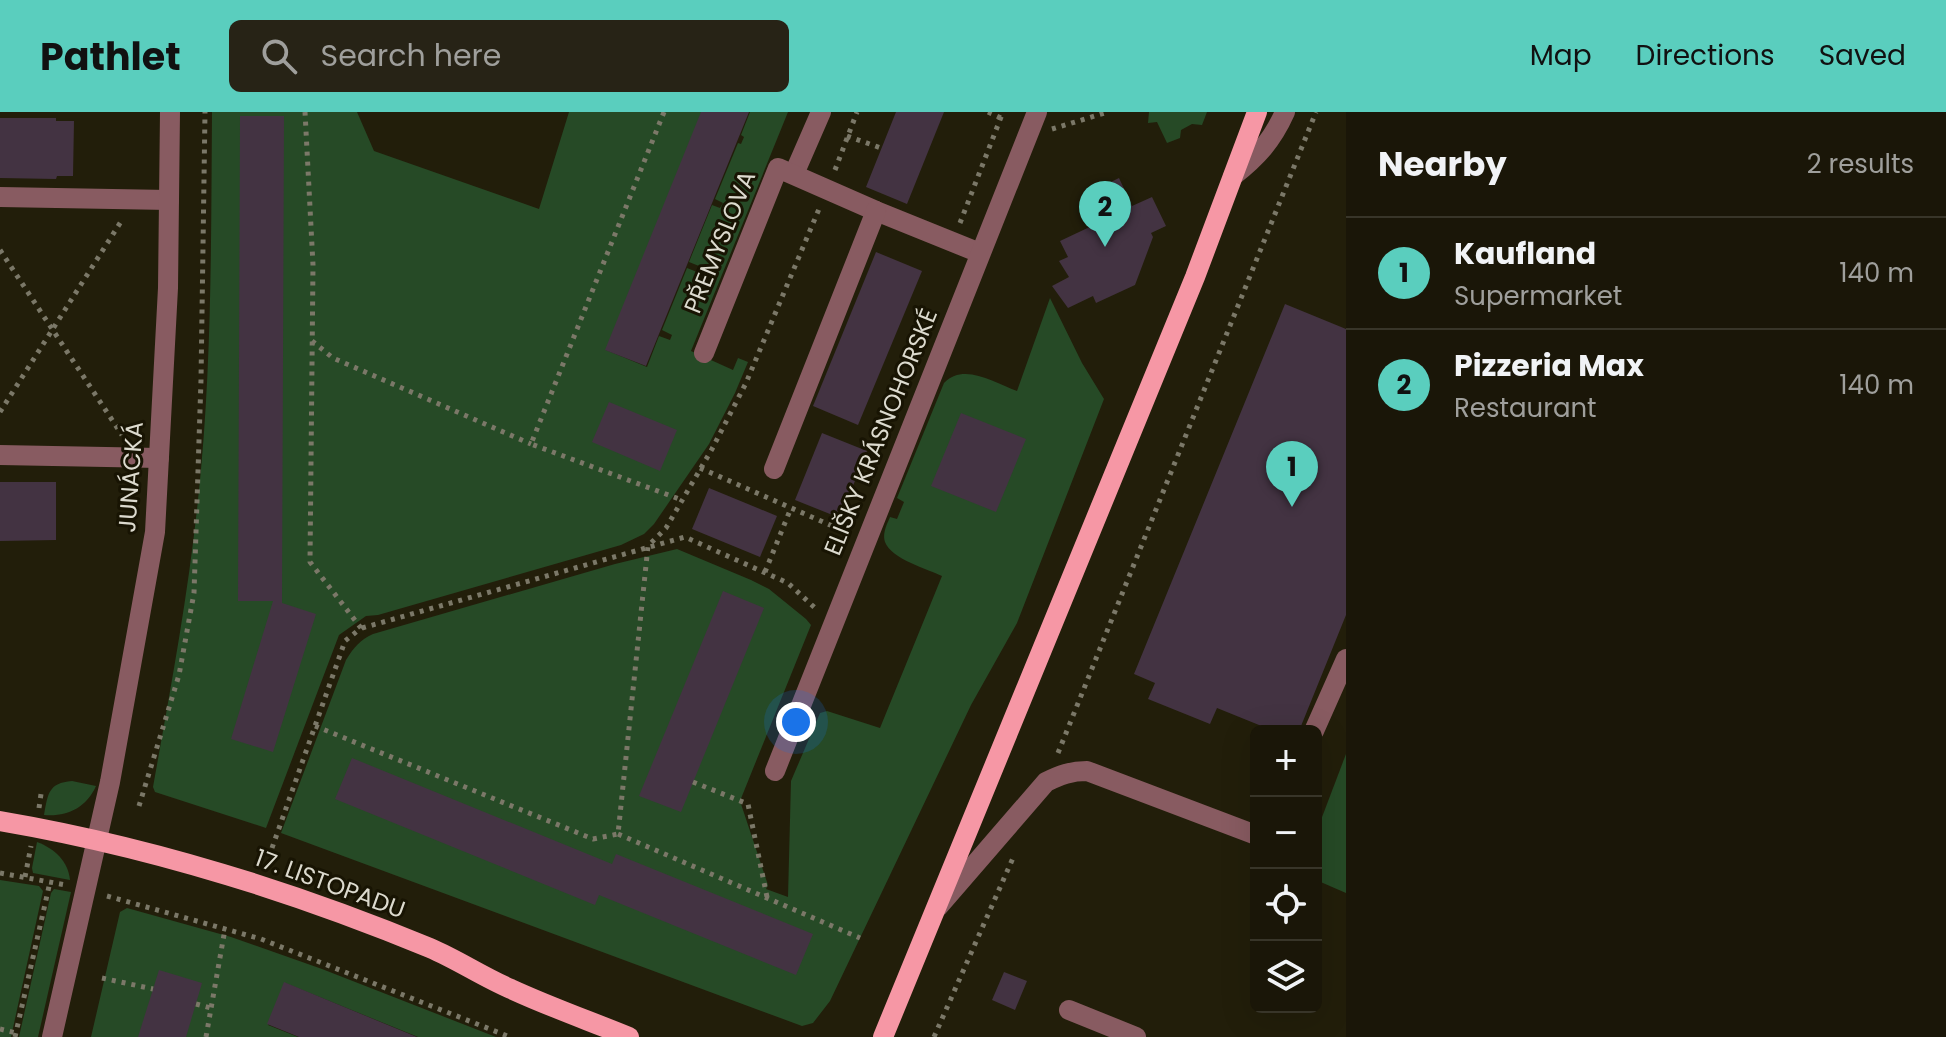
<!DOCTYPE html>
<meta charset="utf-8">
<style>
:root{--surface:#1a1608;--page:#272316;--text:#f1f3f6;--muted:#9f9f9c;--line:#383529;--accent:#5acebe}
body{margin:0;font-family:Poppins,sans-serif;background:var(--page);color:var(--text)}
.controls{position:absolute;right:24px;bottom:24px;display:grid;overflow:hidden;border-radius:12px;box-shadow:0 8px 32px #0002}
.controls button{width:72px;height:72px;display:grid;place-items:center;padding:0;border:0;border-bottom:2px solid var(--line);background:var(--surface);color:var(--text);font:40px sans-serif}
.you{position:absolute;left:796px;top:610px;width:28px;height:28px;margin:-20px;border:6px solid #fff;border-radius:50%;background:#1a73e8;box-shadow:0 0 0 12px #1a73e833}
.badge{display:grid;place-items:center;width:52px;height:52px;border-radius:50%;background:var(--accent);color:#111;font-size:26px;font-weight:700}
.pin{position:absolute;translate:-50% -66px;filter:drop-shadow(0 2px 4px #0008)}
.pin::after{content:'';position:absolute;top:42px;width:28px;height:24px;background:inherit;clip-path:polygon(0 0,100% 0,50% 100%)}
.list{margin:0;padding:0;list-style:none}
h2{display:flex;justify-content:space-between;align-items:center;height:104px;margin:0;padding:0 32px;font-size:34px}
h2 small{font-size:26px;font-weight:400;color:var(--muted)}
.list li{display:grid;grid-template-columns:52px 1fr auto;gap:24px;align-items:center;box-sizing:border-box;height:112px;padding:0 32px;border-top:2px solid var(--line)}
.list b{display:block;font-size:30px;white-space:nowrap}
.list p{margin:0;font-size:26px;white-space:nowrap;color:var(--muted)}
.list em{font-size:26px;font-style:normal;color:var(--muted)}
.icon{flex:none;width:44px;height:44px;fill:none;stroke:currentColor;stroke-width:2;stroke-linecap:round;stroke-linejoin:round}
.map{position:relative;flex:none;width:1346px;height:925px;overflow:hidden}
header{display:flex;align-items:center;gap:48px;box-sizing:border-box;height:112px;padding:0 40px;background:var(--accent);color:#111}
header strong{font-size:38px}
nav{display:flex;gap:44px;margin-inline-start:auto;font-size:28px}
.search{width:560px;height:72px;background:var(--page);display:flex;align-items:center;gap:20px;box-sizing:border-box;padding:0 28px;border-radius:12px;color:var(--muted);font-size:30px}
main{display:flex}
aside{flex:1;background:var(--surface)}
.map>svg:first-child{display:block}
.green{fill:#264a26}
.building{fill:#433342}
.lines{fill:none;stroke-linecap:round;stroke-linejoin:round}
.path{stroke:#7b7868;stroke-width:5;stroke-dasharray:4 6;stroke-linecap:butt}
.minor{stroke:#885b61;stroke-width:20}
.major{stroke:#f697a5;stroke-width:20}
.labels{text-anchor:middle;stroke-width:6;stroke-linejoin:round;paint-order:stroke}
.street-label{font-size:24px;fill:#dcdace;stroke:#181403}
</style>
<header>
<strong>Pathlet</strong>
<div class="search"><svg class="icon" aria-label="search" viewBox="0 0 24 24"><circle cx="10" cy="10" r="6"/><path d="M15 15l6 6"/></svg>Search here</div>
<nav><a>Map</a><a>Directions</a><a>Saved</a></nav>
</header>
<main>
<div class="map">
<svg width="1346" height="925" viewBox="0 0 1346 925">
<rect width="100%" height="100%" fill="#221e0a"/>
<g class="green">
<path d="M212 0H357L374 39 539 97 569 0H703L606 238 647 255 659 224 670 228 672 223 662 218 687 156 697 160 699 154 689 150 712 93 720 96 723 91 715 87 738 31 741 32 744 25 741 23 750 0H788L691 239 733 258 738 246 748 250 735 281 709 332 654 412 644 422 621 433 378 503 366 504 339 523 266 716 155 680 153 675C170 580 188 484 198 388 212 259 211 129 212 0Z"/>
<path d="M1149 0H1207L1202 13 1192 12 1181 18 1180 26 1167 31 1157 10 1148 11Z"/>
<path d="M1050 186 1082 251 1104 287 1017 511 971 593 830 889 813 911 802 914 281 721 346 548C354 535 360 528 373 522L615 452 677 437 751 468 769 477 806 507 811 513 740 689 768 773 766 777 788 785 791 669 820 601 827 599 880 616 942 464C928 457 891 447 885 430 882 422 887 412 890 405L897 407 904 390 897 386 944 271C964 250 995 271 1017 279Z"/>
<path d="M1346 642V781L1316 768V721Z"/>
<path d="M72 669 96 674C86 696 67 705 44 703 48 682 48 671 72 669Z"/>
<path d="M37 730C55 737 68 749 70 768L33 761 32 756Z"/>
<path d="M0 768 39 774 43 779 11 925H0Z"/>
<path d="M54 777 71 780 38 925H19L51 781Z"/>
<path d="M127 796 231 825 322 857 496 925H418L285 871 268 913 298 925H91L120 800Z"/>
</g>
<g class="building">
<path d="M701 0H749L646 254 605 238Z"/>
<path d="M896 0H944L907 92 866 75Z"/>
<path d="M240 4H284L282 491 316 502 273 640 231 627 273 489H238Z"/>
<path d="M0 6H56V9H74L73 64H57L56 67 0 66Z"/>
<path d="M1119 66 1132 94 1152 85 1166 114 1151 121 1153 125 1135 173 1096 191 1093 184 1068 196 1052 174 1069 165 1059 149 1068 145 1060 129 1096 112 1082 84Z"/>
<path d="M876 140 922 159 858 313 813 294Z"/>
<path d="M1285 192 1346 217V503L1299 619H1274L1217 596 1210 612 1148 587 1155 571 1134 562Z"/>
<path d="M609 290 677 318 660 359 592 330Z"/>
<path d="M961 301 1026 327 996 400 931 374Z"/>
<path d="M822 321 867 339 840 406 795 388Z"/>
<path d="M0 370H56V428L0 429Z"/>
<path d="M709 376 777 404 760 445 692 417Z"/>
<path d="M723 479 764 496 681 700 639 684Z"/>
<path d="M352 646 612 752 616 742 813 822 796 863 599 783 595 793 335 687Z"/>
<path d="M159 858 202 871 186 925H138Z"/>
<path d="M1004 860 1027 869 1015 898 992 888Z"/>
<path d="M284 870 337 892 417 925H299L267 912Z"/>
</g>
<g class="lines">
<g class="path">
<path d="M664 0 531 332 682 388"/>
<path d="M988 0 1001 6"/>
<path d="M1052 17 1108 0"/>
<path d="M847 24 881 36"/>
<path d="M835 58 857 0"/>
<path d="M960 111 1003 0"/>
<path d="M0 138 122 323"/>
<path d="M312 229 333 246 531 332"/>
<path d="M0 300 122 108"/>
<path d="M700 356 846 420"/>
<path d="M765 460 791 396"/>
<path d="M362 516 685 425 788 471 815 496"/>
<path d="M315 614 593 727 618 722 648 434 666 416 712 337 746 271 819 97"/>
<path d="M1058 641 1316 0"/>
<path d="M693 670 748 692 767 785"/>
<path d="M139 694 179 563 194 481 201 268 205 0"/>
<path d="M39 696 41 682"/>
<path d="M618 722 860 826"/>
<path d="M272 736 345 529 361 516 310 450 313 153 305 0"/>
<path d="M0 761 66 773"/>
<path d="M25 765 31 734"/>
<path d="M107 784 261 827 510 925"/>
<path d="M102 866 153 877"/>
<path d="M196 892 211 896"/>
<path d="M0 917 16 921"/>
<path d="M15 925 50 770"/>
<path d="M206 925 225 817"/>
<path d="M934 925 1013 746"/>
</g>
<g class="minor">
<path d="M794 62 821 0"/>
<path d="M1233 64C1257 45 1272 29 1285 0"/>
<path d="M0 85 169 88"/>
<path d="M704 241 778 56 876 99 980 141"/>
<path d="M0 343 159 346"/>
<path d="M774 357 876 99"/>
<path d="M1314 619 1346 547"/>
<path d="M775 659 1037 0"/>
<path d="M938 795 1046 670C1060 663 1071 659 1087 659L1256 723"/>
<path d="M1069 898 1136 925"/>
<path d="M52 925 110 670 155 420 168 176 170 0"/>
</g>
<g class="major">
<path d="M0 709C147 734 292 779 430 836 458 848 483 865 511 877 550 895 590 909 629 925"/>
<path d="M883 925 1195 165 1257 0"/>
</g>
</g>
<g class="labels">
<g class="street-label">
<text transform="translate(720 130) rotate(-68)" y="8">PŘEMYSLOVA</text>
<text transform="translate(881 320) rotate(-68)" y="8">ELIŠKY KRÁSNOHORSKÉ</text>
<text transform="translate(131 365) rotate(-86)" y="8">JUNÁCKÁ</text>
<text transform="translate(330 772) rotate(20)" y="8">17. LISTOPADU</text>
</g>
</g>
</svg>
<div class="controls">
<button>+</button>
<button>−</button>
<button><svg class="icon" aria-label="locate" viewBox="0 0 24 24"><circle cx="12" cy="12" r="6"/><path d="M12 2v4M12 18v4M2 12h4M18 12h4"/></svg></button>
<button><svg class="icon" aria-label="layers" viewBox="0 0 24 24"><path d="M12 4l9 5-9 5-9-5zM3 14l9 5 9-5"/></svg></button>
</div>
<div class="you"></div>
<div class="pin badge" style="left:1292px;top:395px">1</div>
<div class="pin badge" style="left:1105px;top:135px">2</div>
</div>
<aside>
<h2>Nearby<small>2 results</small></h2>
<ul class="list">
<li><span class="badge">1</span><div><b>Kaufland</b><p>Supermarket</p></div><em>140 m</em></li>
<li><span class="badge">2</span><div><b>Pizzeria Max</b><p>Restaurant</p></div><em>140 m</em></li>
</ul>
</aside>
</main>
